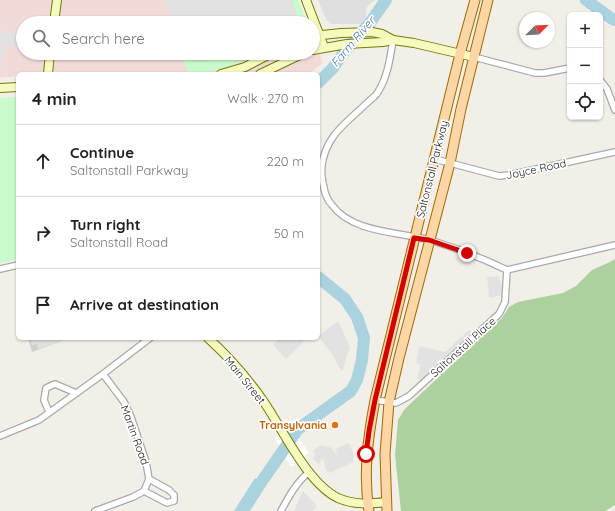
<!DOCTYPE html>
<meta charset="utf-8">
<style>
:root{--surface:#fff;--page:#f2f2f2;--text:#202124;--muted:#757577;--line:#e0e0e0}
body{margin:0;font-family:Quicksand,sans-serif;background:var(--page);color:var(--text)}
.controls{position:absolute;right:12px;top:12px;display:grid;overflow:hidden;border-radius:6px;box-shadow:0 1px 3px #0004}
.controls button{width:36px;height:36px;display:grid;place-items:center;padding:0;border:0;border-bottom:1px solid var(--line);background:var(--surface);color:var(--text);font:20px sans-serif}
.compass{position:absolute;left:519px;top:12px;width:36px;height:36px;border-radius:50%;background:var(--surface);box-shadow:0 1px 3px #0004;rotate:66deg}
.stop{position:absolute;width:12px;height:12px;margin:-9px;border:3px solid #d40000;border-radius:50%;background:#fff}
.stop.end{background:#d40000;border-color:#fff;box-shadow:0 1px 4px #0008}
.list{margin:0;padding:0;list-style:none}
h2{display:flex;justify-content:space-between;align-items:center;height:52px;margin:0;padding:0 16px;font-size:17px}
h2 small{font-size:13px;font-weight:400;color:var(--muted)}
.list li{display:grid;grid-template-columns:26px 1fr auto;gap:12px;align-items:center;box-sizing:border-box;height:72px;padding:0 16px;border-top:1px solid var(--line)}
.list b{display:block;font-size:15px;white-space:nowrap}
.list p{margin:0;font-size:13px;white-space:nowrap;color:var(--muted)}
.list em{font-size:13px;font-style:normal;color:var(--muted)}
.icon{flex:none;width:22px;height:22px;fill:none;stroke:currentColor;stroke-width:2;stroke-linecap:round;stroke-linejoin:round}
.map{position:relative;flex:none;width:615px;height:511px;overflow:hidden}
.search{position:absolute;background:var(--surface);box-shadow:0 1px 3px #0004;left:16px;top:16px;width:304px;height:44px;display:flex;align-items:center;gap:10px;box-sizing:border-box;padding:0 14px;border-radius:22px;color:var(--muted);font-size:15px}
.panel{position:absolute;background:var(--surface);box-shadow:0 1px 3px #0004;left:16px;top:72px;width:304px;height:268px;border-radius:6px}
.map>svg:first-child{display:block}
.residential{fill:#e0dfdf}
.commercial{fill:#f2dad9}
.religious{fill:#d0d0d0}
.forest{fill:#add19e}
.park{fill:#c8facc}
.parking{fill:#e2e2e2}
.water{fill:#aad3df}
.pier{fill:#fff}
.lines{fill:none;stroke-linecap:round;stroke-linejoin:round}
.river{stroke:#aad3df;stroke-width:12}
.street-casing{stroke:#a9a9a9;stroke-width:8}
.secondary-casing{stroke:#707d05;stroke-width:10}
.primary-casing{stroke:#a06b00;stroke-width:11}
.street{stroke:#fff;stroke-width:5.5}
.secondary{stroke:#f7fabf;stroke-width:8}
.primary{stroke:#fcd6a4;stroke-width:9}
.route{stroke:#d40000;stroke-width:5}
.food-dot{fill:#e8710a;stroke:#fff;stroke-width:1.5}
.labels{text-anchor:middle;stroke-width:3.5;stroke-linejoin:round;paint-order:stroke}
.street-label{font-size:11px;fill:#222;stroke:#fff}
.food-label{font-size:11px;font-weight:bold;fill:#c56008;stroke:#fff;text-anchor:end}
.water-label{font-size:12px;font-style:italic;fill:#4a7aab;stroke:#fff}
</style>
<div class="map">
<svg width="615" height="511" viewBox="0 0 615 511">
<rect width="100%" height="100%" fill="#f2efe9"/>
<path class="residential" d="M318 0H375L367 6 365 24H331L326 19Z"/>
<path class="commercial" d="M0 0H297L307 23H23V53H313V38L323 63 309 74H58L57 71 34 74H18V76L0 78Z"/>
<path class="religious" d="M28 338H69L32 352Z"/>
<path class="forest" d="M615 259V505L605 511H401L395 455 398 420 404 410 412 402 502 318 509 307 518 302 563 293 576 286 592 270 610 262Z"/>
<g class="park">
<path d="M291 0H298L307 23H293L299 20Z"/>
<path d="M180 53H187L189 56 194 54 196 56 197 61 236 53H260C244 61 203 79 187 71Z"/>
<path d="M18 97V260L0 263V98Z"/>
</g>
<g class="parking">
<path d="M165 0H291L299 20 293 23H181L179 20 174 21Z"/>
<path d="M0 31 23 32V48L4 45 1 67H0Z"/>
<path d="M187 53H236L197 62 196 57 194 54 189 56Z"/>
<path d="M499 276 502 288V295L489 298 487 277Z"/>
<path d="M338 321 350 347 342 372 332 354 318 336Z"/>
<path d="M469 330 474 334 422 380 417 379 420 367 419 364 416 363 419 346 445 352Z"/>
<path d="M30 338H67L38 349 37 344 32 345Z"/>
<path d="M280 338H308L286 359 273 345Z"/>
<path d="M349 443 354 456 353 462 330 473 326 470 323 458 319 464 313 459 315 455 313 450 322 445 332 448 337 456V455L335 449Z"/>
<path d="M303 491 317 506 312 511H294Z"/>
</g>
<path class="water" d="M255 478 264 489 250 511H234Z"/>
<path class="pier" d="M286 419 309 453 291 467 275 439Z"/>
<g class="lines">
<g class="river">
<path d="M586 0 612 19 615 20"/>
<path d="M318 83 332 69 345 51 369 24 386 0"/>
<path d="M260 484 298 429 351 391 357 380 362 360 364 338 357 317 345 299 318 277"/>
</g>
<defs>
<g id="street">
<path d="M393 40C390 58 388 76 378 92 376 96 371 99 367 103 357 113 341 125 333 137 324 150 319 167 323 183 324 190 327 200 332 205 352 233 400 232 430 240 456 248 482 258 507 270"/>
<path d="M474 57 535 73H544L570 68"/>
<path d="M600 80 607 89 615 110"/>
<path d="M435 159 499 176 509 175 615 152"/>
<path d="M0 269 18 265"/>
<path d="M507 270 615 245"/>
<path d="M103 374 124 402 131 417 146 462 149 479 144 491 167 503 174 501V495L169 490 149 479"/>
<path d="M375 400 396 403 409 396 499 314 505 302 507 270"/>
<path d="M49 412 44 400 46 388 55 384 76 393"/>
<path d="M0 436 39 420 103 374 150 338"/>
<path d="M95 511 133 497 144 491"/>
<path d="M281 511C289 496 296 483 309 472"/>
</g>
<g id="secondary">
<path d="M306 0 324 47"/>
<path d="M54 23 57 0"/>
<path d="M313 36 341 33 372 32 382 34 393 40 414 43 474 57"/>
<path d="M313 50 347 44 383 42 393 40"/>
<path d="M48 74 50 53"/>
<path d="M221 74 245 67 272 53"/>
<path d="M260 74 304 53"/>
<path d="M0 88 18 87"/>
<path d="M208 338C229 357 248 379 264 402 283 430 308 484 338 498 354 505 369 504 386 502"/>
</g>
<g id="primary">
<path d="M369 511C363 473 368 437 375 400L460 54 475 0"/>
<path d="M387 511 385 454 389 402 399 358 450 163 461 109 488 0"/>
</g>
</defs>
<use href="#street" class="street-casing"/>
<use href="#secondary" class="secondary-casing"/>
<use href="#primary" class="primary-casing"/>
<use href="#street" class="street"/>
<use href="#secondary" class="secondary"/>
<use href="#primary" class="primary"/>
</g>
<g class="lines">
<path class="route" d="M366 454 369 431 375 400 414 238 429 240 467 253"/>
</g>
<circle class="food-dot" cx="335" cy="425" r="4"/>
<g class="labels">
<g class="street-label">
<text transform="translate(432 169) rotate(-76)" y="4">Saltonstall Parkway</text>
<text transform="translate(536 169) rotate(-12)" y="4">Joyce Road</text>
<text transform="translate(463 347) rotate(-42)" y="4">Saltonstall Place</text>
<text transform="translate(245 380) rotate(51)" y="4">Main Street</text>
<text transform="translate(135 435) rotate(70)" y="4">Martin Road</text>
</g>
<g class="food-label">
<text x="327" y="429">Transylvania</text>
</g>
<g class="water-label">
<text transform="translate(353 42) rotate(-50)" y="4">Farm River</text>
</g>
</g>
</svg>
<div class="controls">
<button>+</button>
<button>−</button>
<button><svg class="icon" aria-label="locate" viewBox="0 0 24 24"><circle cx="12" cy="12" r="6"/><path d="M12 2v4M12 18v4M2 12h4M18 12h4"/></svg></button>
</div>
<svg class="compass" viewBox="-18 -18 36 36"><path d="M0-13l5 13h-10z" fill="#e53935"/><path d="M0 13l5-13h-10z" fill="#757577"/></svg>
<div class="stop" style="left:366px;top:454px"></div>
<div class="stop end" style="left:467px;top:253px"></div>
<div class="search"><svg class="icon" aria-label="search" viewBox="0 0 24 24"><circle cx="10" cy="10" r="6"/><path d="M15 15l6 6"/></svg>Search here</div>
<section class="panel">
<h2>4 min<small>Walk · 270 m</small></h2>
<ul class="list">
<li><svg class="icon" aria-label="ahead" viewBox="0 0 24 24"><path d="M12 20V5M6 11l6-6 6 6"/></svg><div><b>Continue</b><p>Saltonstall Parkway</p></div><em>220 m</em></li>
<li><svg class="icon" aria-label="right" viewBox="0 0 24 24"><path d="M7 20v-9h11M14 6l5 5-5 5"/></svg><div><b>Turn right</b><p>Saltonstall Road</p></div><em>50 m</em></li>
<li><svg class="icon" aria-label="arrive" viewBox="0 0 24 24"><path d="M6 21V4h12l-3 4 3 4H6"/></svg><div><b>Arrive at destination</b></div></li>
</ul>
</section>
</div>
